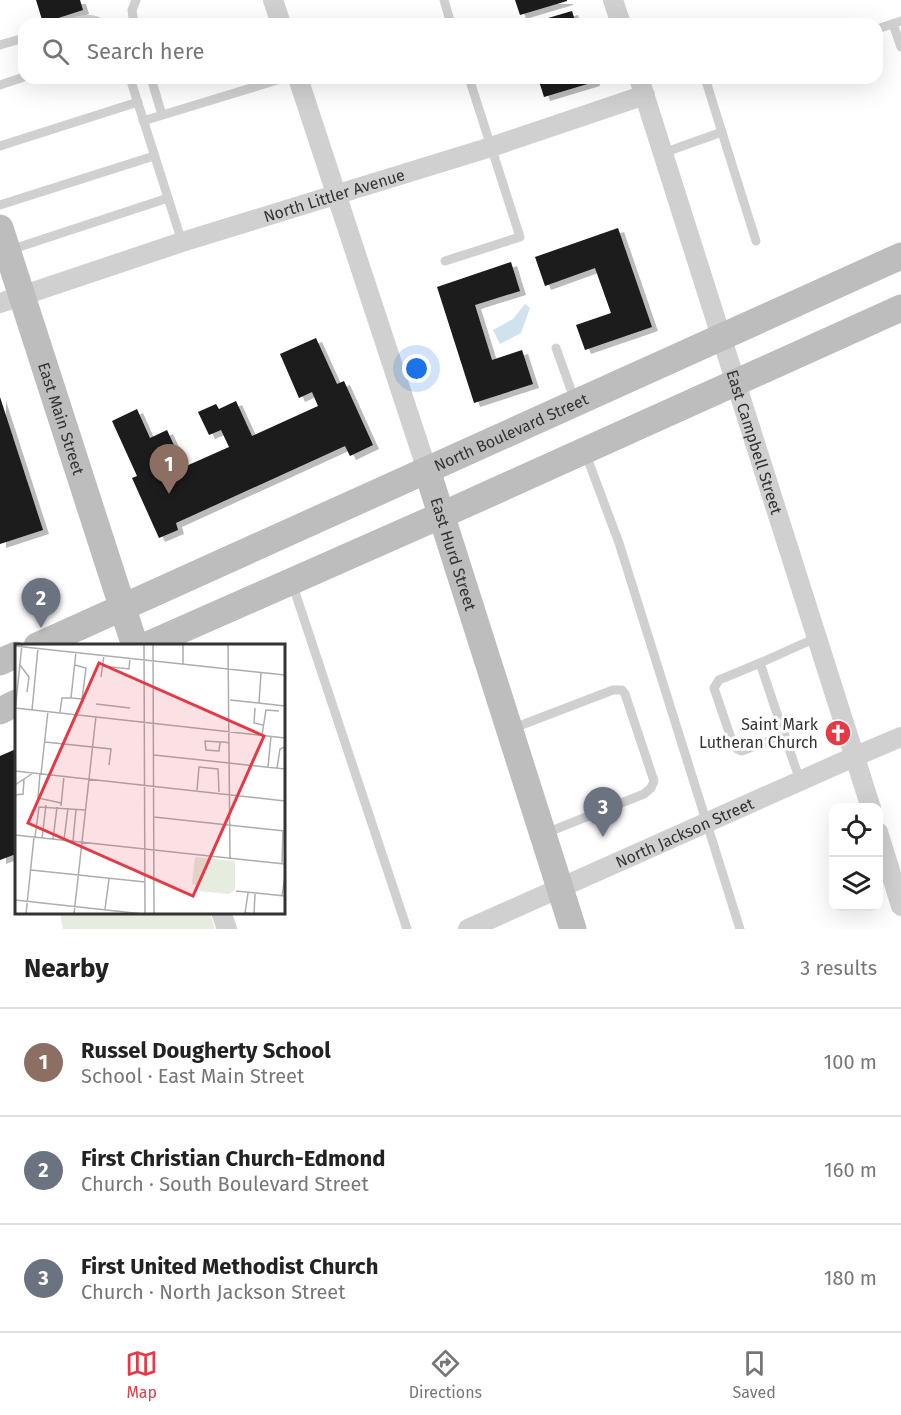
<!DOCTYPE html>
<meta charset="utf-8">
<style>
:root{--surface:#fff;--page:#f2f2f2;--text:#222;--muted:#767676;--line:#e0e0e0;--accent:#e63946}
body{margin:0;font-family:"Fira Sans",sans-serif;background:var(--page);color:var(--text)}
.controls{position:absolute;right:18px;bottom:18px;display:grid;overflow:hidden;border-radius:12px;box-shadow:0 6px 24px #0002}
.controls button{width:54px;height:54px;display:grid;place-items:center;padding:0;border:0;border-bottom:2px solid var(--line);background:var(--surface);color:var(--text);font:30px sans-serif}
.you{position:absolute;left:417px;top:369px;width:21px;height:21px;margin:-15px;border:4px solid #fff;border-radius:50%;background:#1a73e8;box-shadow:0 0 0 9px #1a73e833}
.badge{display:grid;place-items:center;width:39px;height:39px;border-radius:50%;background:var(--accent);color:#fff;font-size:20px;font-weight:700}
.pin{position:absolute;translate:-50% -50px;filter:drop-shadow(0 2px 3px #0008)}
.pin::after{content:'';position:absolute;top:32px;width:21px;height:18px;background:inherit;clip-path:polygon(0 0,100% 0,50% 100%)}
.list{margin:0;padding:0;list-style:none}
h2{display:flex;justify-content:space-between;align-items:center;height:78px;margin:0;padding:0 24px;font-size:26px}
h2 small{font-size:20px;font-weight:400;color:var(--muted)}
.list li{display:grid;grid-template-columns:39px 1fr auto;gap:18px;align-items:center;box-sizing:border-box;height:108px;padding:0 24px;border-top:2px solid var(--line)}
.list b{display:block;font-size:22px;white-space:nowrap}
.list p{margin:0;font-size:20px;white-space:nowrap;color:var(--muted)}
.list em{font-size:20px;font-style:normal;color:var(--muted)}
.icon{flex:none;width:33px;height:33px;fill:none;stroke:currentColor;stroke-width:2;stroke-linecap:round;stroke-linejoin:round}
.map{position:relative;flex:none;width:901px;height:929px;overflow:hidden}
.search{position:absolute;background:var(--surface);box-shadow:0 6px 24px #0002;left:18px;right:18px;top:18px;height:66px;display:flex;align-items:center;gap:15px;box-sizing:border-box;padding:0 21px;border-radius:18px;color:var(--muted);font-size:22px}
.sheet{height:402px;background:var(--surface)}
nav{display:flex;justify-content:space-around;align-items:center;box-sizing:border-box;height:84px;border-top:2px solid var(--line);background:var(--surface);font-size:16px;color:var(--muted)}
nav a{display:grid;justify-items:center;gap:3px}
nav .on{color:var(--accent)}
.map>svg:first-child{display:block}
.green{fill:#e6ecdf}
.water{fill:#cfe2ee}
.building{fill:#1a1a1a;filter:url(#shadow)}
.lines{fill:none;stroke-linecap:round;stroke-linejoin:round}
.lane{stroke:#d0d0d0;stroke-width:9}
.street{stroke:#d0d0d0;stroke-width:20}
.secondary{stroke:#bdbdbd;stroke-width:27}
.labels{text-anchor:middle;stroke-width:6;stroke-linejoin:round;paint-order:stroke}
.street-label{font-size:16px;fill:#333;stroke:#fff}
.poi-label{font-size:16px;fill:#333;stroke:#fff;text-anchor:end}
.inset-road{fill:none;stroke:#adadad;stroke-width:1.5}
.view{fill:#e63946;fill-opacity:0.15;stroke:#e63946;stroke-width:3}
.inset-edge{fill:none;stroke:#333;stroke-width:3}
</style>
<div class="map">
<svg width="901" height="929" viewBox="0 0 901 929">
<defs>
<filter id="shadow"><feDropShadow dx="6" dy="4" stdDeviation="0" flood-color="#0004"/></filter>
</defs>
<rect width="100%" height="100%" fill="#fff"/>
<path class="green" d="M60 913H210L215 929H63Z"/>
<path class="water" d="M525 304 530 308 521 333 500 344 493 330 513 319Z"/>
<g class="building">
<path d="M36 0H80L83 10 43 23Z"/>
<path d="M515 0H567V1L520 15Z"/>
<path d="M572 11 576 24H531V23Z"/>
<path d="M538 78H593L594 82 544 97Z"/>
<path d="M618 228 652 327 585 350 576 325 611 313 595 268 545 286 535 257Z"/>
<path d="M511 262 520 291 475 305 492 360 522 350 533 384 474 403 437 287Z"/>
<path d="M316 338 337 384 344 381 373 445 350 456 345 446 176 523 178 530 159 538 132 478 137 476 112 421 137 409 150 438 167 430 184 467 229 447 221 430 209 435 198 412 216 404 219 409 236 401 252 436 318 406 312 392 299 398 280 354Z"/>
<path d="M0 397 43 530 0 544Z"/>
<path d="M16 749V854L0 860V756Z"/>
</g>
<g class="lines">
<g class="lane">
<path d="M444 0 451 24"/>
<path d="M66 24C77 20 93 16 103 24"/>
<path d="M134 24 132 10 136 0"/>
<path d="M893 24 901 47"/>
<path d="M877 29 901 21"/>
<path d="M0 45 24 38"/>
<path d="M130 78 182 242"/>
<path d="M151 78 162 115"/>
<path d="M705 78 756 241"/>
<path d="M0 85 24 77"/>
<path d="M143 121 284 78"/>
<path d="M0 146 138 102"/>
<path d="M663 153 722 132"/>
<path d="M0 205 154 156"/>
<path d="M10 250 168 198"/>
<path d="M445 261 520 237 469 78"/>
<path d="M556 348 575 401"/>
<path d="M585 452 619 543 740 929"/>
<path d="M292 583 407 929"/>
<path d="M760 663 818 637"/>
<path d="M511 729 613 690H622L625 694 654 781 651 788 644 794 546 833"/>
<path d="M785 735 742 751 737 749 733 744 714 688 719 680 760 663C773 702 786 741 800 780"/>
</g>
<g class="street">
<path d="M273 0 281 24"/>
<path d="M613 0 621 24"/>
<path d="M298 78 427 470"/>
<path id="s1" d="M639 78 871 808"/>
<path id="s2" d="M0 303 182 242 491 147 645 95"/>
<path d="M878 832 901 906"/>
<path d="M221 912 227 929"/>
<path id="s3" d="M468 929 856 756 901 737"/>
</g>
<g class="secondary">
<path id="s4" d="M0 228 135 646"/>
<path id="s5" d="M427 470 573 929"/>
<path id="s6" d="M37 646 901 256"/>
<path d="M145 646 442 515 901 308"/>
<path d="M0 662 16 655"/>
<path d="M0 711 16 703"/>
</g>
</g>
<defs>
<symbol id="church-disc" viewBox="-11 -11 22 22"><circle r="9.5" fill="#e63946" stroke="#fff"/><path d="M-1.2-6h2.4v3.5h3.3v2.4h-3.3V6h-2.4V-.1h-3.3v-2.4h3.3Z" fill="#fff"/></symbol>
</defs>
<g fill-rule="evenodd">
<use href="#church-disc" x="823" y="718" width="30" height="30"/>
</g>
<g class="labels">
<g class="street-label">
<text dy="6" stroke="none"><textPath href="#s2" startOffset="351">North Littler Avenue</textPath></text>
<text dy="6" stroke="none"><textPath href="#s4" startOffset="200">East Main Street</textPath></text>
<text dy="6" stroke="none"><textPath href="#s6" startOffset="520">North Boulevard Street</textPath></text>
<text dy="6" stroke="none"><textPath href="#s1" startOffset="382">East Campbell Street</textPath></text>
<text dy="6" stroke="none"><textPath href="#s5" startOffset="88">East Hurd Street</textPath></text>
<text dy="6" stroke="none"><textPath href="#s3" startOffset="237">North Jackson Street</textPath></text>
</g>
<g class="poi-label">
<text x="818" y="730">Saint Mark<tspan x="818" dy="18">Lutheran Church</tspan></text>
</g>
</g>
<g transform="translate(15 644)">
<rect width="270" height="270" fill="#fff"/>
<path d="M180 213 220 217V246L214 250 184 247 186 243 177 240Z" fill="#e6ecdf"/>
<path class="inset-road" d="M129 0 130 270M138 0 139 270M213 0 215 214M0 2 270 31M168 20V0M5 21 14 33 12 48M88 22 114 25 115 14M86 33 89 11M56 54 67 55 71 24 60 21M215 56 270 62M244 59 246 29M81 60 115 64M0 64 270 94M240 64 239 79 248 81M17 66 23 4M0 68 7 0M45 68 47 54H56L61 8M247 91 251 66 264 67M30 98 96 105 94 121M205 98 204 107 191 106 190 97 205 98H210L214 99M139 111 270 125M253 123 256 92M262 124 265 105 270 103M0 127 270 157M25 130 23 154 46 159M26 130 33 67M0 141 18 129M182 146 184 123 203 125 204 148M0 151 8 150 9 135M46 162 49 132M139 173 270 187M0 191 270 220M20 193 24 163 70 166M27 194 31 161M38 195 42 163M49 196 53 164M58 197 61 165M267 220 268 186M16 226 130 238M221 247 270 252M233 249 230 269 239 270M267 252 270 232M0 256 128 270M90 265 94 235M11 270 19 193M59 270 81 72M239 270 240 250"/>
<path class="view" d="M84 19 249 92 178 252 13 179Z"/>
<rect width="270" height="270" class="inset-edge"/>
</g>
</svg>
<div class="controls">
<button><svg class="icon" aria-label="locate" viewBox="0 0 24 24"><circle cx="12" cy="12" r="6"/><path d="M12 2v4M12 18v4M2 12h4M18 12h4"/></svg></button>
<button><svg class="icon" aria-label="layers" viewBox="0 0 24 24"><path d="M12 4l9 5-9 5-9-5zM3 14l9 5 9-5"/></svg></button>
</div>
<div class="you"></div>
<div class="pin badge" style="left:169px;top:494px;background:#8d6e63">1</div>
<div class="pin badge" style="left:41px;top:628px;background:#6b7280">2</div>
<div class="pin badge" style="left:603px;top:837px;background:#6b7280">3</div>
<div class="search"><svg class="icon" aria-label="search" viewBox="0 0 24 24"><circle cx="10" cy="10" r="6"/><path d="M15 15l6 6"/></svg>Search here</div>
</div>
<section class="sheet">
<h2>Nearby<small>3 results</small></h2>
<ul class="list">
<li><span class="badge" style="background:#8d6e63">1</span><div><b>Russel Dougherty School</b><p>School · East Main Street</p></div><em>100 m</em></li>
<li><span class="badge" style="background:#6b7280">2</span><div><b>First Christian Church-Edmond</b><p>Church · South Boulevard Street</p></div><em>160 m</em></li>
<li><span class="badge" style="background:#6b7280">3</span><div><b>First United Methodist Church</b><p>Church · North Jackson Street</p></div><em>180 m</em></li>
</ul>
</section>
<nav>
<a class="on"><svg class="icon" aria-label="map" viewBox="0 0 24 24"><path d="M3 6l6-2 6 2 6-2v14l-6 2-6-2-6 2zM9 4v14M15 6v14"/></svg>Map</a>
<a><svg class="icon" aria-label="directions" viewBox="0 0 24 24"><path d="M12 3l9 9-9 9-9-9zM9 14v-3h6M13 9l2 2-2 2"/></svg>Directions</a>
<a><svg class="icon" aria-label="saved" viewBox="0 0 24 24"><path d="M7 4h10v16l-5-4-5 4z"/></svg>Saved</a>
</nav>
